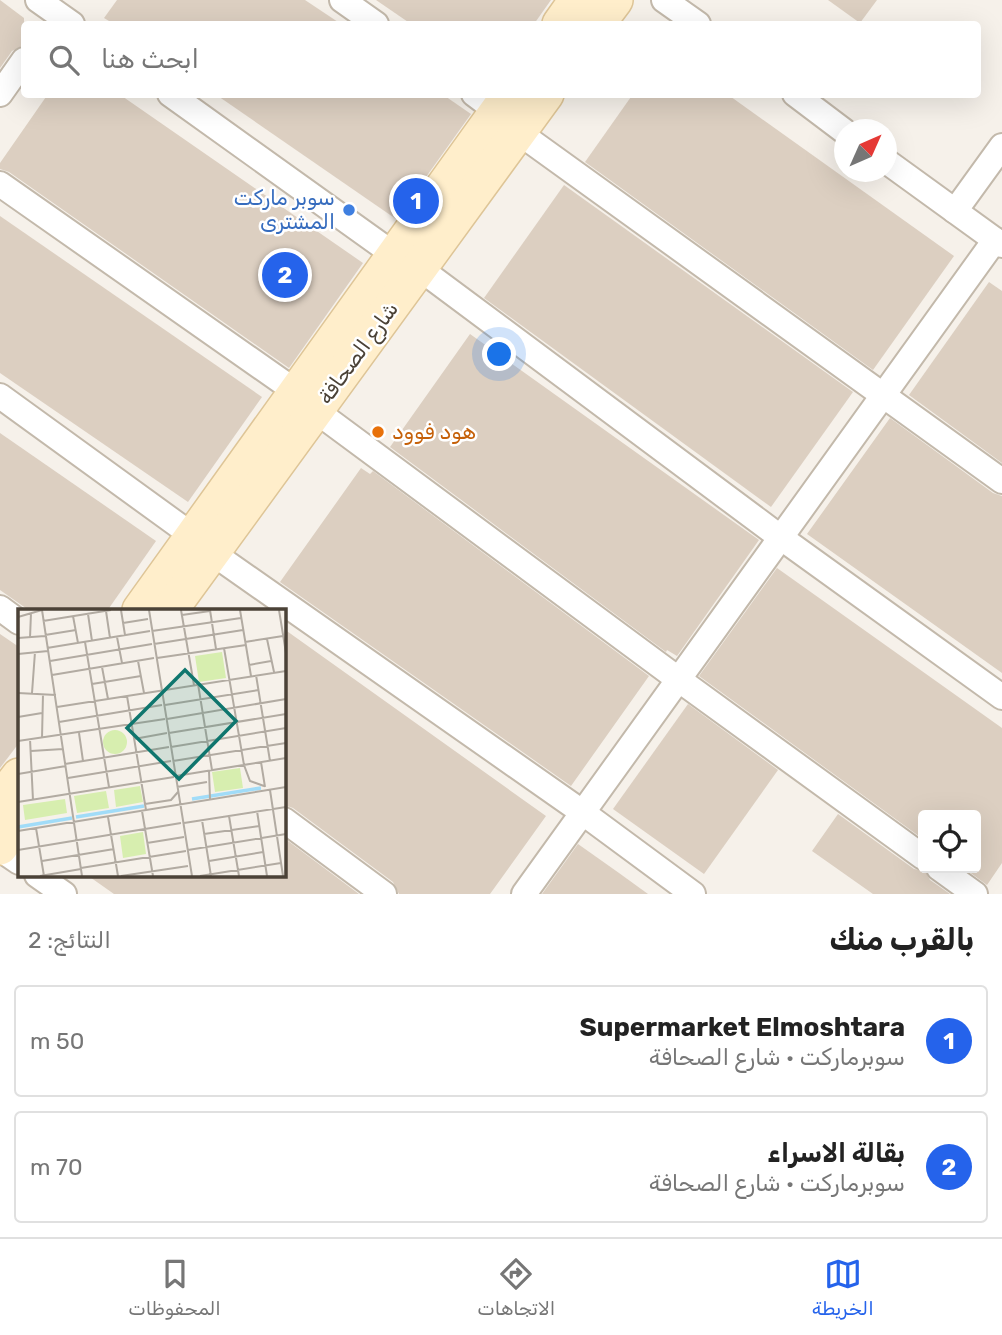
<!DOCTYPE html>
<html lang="ar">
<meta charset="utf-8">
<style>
:root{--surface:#fff;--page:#f2f2f2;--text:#222;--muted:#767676;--line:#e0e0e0;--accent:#2563eb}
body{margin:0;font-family:Rubik,"Noto Naskh Arabic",sans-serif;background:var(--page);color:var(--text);direction:rtl}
.controls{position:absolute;right:21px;bottom:21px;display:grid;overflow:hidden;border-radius:7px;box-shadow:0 7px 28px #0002}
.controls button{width:63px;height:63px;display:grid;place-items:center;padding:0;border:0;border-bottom:2px solid var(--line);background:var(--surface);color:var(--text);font:35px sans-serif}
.compass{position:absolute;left:834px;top:119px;width:63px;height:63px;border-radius:50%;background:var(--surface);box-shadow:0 7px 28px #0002;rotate:45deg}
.you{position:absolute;left:500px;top:355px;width:24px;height:24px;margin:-18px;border:5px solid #fff;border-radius:50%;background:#1a73e8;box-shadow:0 0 0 10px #1a73e833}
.badge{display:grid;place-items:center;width:46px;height:46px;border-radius:50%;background:var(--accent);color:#fff;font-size:23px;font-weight:700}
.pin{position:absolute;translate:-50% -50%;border:4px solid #fff;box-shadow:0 2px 7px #0006}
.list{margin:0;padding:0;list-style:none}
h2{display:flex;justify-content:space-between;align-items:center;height:91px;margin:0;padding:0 28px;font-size:30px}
h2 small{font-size:23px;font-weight:400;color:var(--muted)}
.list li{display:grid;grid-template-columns:46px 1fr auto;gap:21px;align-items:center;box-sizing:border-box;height:112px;margin:0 14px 14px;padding:0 14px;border:2px solid var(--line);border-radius:7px}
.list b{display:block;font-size:26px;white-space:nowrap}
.list p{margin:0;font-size:23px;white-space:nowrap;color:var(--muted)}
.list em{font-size:23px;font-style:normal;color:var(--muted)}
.icon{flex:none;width:38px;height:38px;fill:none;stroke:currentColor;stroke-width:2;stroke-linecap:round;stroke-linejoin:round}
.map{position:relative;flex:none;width:1002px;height:894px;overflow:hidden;direction:ltr}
.search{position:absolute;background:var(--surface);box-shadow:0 7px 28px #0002;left:21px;right:21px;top:21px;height:77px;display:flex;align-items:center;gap:18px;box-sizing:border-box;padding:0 24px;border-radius:7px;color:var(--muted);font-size:26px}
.sheet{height:343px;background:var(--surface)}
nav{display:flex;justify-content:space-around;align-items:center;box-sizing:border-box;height:98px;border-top:2px solid var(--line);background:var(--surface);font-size:19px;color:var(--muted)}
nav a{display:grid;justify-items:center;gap:4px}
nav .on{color:var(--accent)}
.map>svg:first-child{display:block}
.building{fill:#dccfc1}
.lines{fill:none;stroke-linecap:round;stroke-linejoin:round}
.minor-casing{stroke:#c3b9ab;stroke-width:28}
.secondary-casing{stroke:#dec597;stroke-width:38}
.minor{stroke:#fff;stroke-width:24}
.secondary{stroke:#ffeecb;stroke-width:35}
.shop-dot{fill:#3f7fe0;stroke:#fff;stroke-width:2.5}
.food-dot{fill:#e8710a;stroke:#fff;stroke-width:2.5}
.labels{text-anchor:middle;stroke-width:5;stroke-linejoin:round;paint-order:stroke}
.shop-label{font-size:21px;fill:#366cbe;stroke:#fff;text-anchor:end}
.street-label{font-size:21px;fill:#4b4237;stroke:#fff}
.food-label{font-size:21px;fill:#c56008;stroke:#fff;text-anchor:start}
.inset-river{fill:none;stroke:#a1dcf8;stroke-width:3.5}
.inset-road{fill:none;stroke:#b2aba2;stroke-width:2}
.view{fill:#0f766e;fill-opacity:0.15;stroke:#0f766e;stroke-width:3.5}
.inset-edge{fill:none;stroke:#4b4237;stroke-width:3.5}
</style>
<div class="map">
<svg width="1002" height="894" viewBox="0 0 1002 894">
<rect width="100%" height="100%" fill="#f6f1ea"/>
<g class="building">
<path d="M0 0 24 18V45L12 51 0 68Z"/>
<path d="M117 0H305L341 24H114L104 18Z"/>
<path d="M376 0H551L534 24H411Z"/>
<path d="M828 0H877L860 23Z"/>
<path d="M48 94H119L363 263 289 368 9 172 0 169V163Z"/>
<path d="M215 94H442L471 114 396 219Z"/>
<path d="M633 94H727L954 256 873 370 585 162Z"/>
<path d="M564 185 853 392 771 507 484 298Z"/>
<path d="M0 216 262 397 188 502 0 373Z"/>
<path d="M989 282 1002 291V463L909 395Z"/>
<path d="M470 334 759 540 677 656 667 650 666 652 390 447Z"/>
<path d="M890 418 993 493 1002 496V673L807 534Z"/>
<path d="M0 433 156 541 107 611H30L0 590Z"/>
<path d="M361 468 370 474 373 471 649 676 571 786 280 582Z"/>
<path d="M777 568 1002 728V863L987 885 964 868H976V815H923V839L699 676Z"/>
<path d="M284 629 546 816 490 894H399L393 882 293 808 284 805Z"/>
<path d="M0 634 19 647V743L0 768Z"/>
<path d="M688 704 778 770 704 874 613 809Z"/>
<path d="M838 814 914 869 925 871 930 880 950 894H873L812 851Z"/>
<path d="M284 838 359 894H114L87 875H284Z"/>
<path d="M578 844 619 873 648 894H542Z"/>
</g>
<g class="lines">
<defs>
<g id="minor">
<path d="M38 0 72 24"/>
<path d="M342 0 376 24"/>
<path d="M664 0 698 24"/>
<path d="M0 94 24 60"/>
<path d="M170 94 396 256"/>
<path d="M474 94 498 112"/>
<path d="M795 94 844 131"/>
<path d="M518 132 1002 481"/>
<path d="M886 161 1002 245"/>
<path d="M0 184 298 393"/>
<path d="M955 211 1002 146"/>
<path d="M419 268 780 537 1002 697"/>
<path d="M0 396 193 536"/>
<path d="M316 411 678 679 923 857"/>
<path d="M211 552 582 812 693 894"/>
<path d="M0 608 19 622"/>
<path d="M284 820 384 894"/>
<path d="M0 849 19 862"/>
<path d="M939 868 975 894"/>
<path d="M37 875 64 894"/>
<path d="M524 894 995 240"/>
</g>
<g id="secondary">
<path d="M560 24 577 0"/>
<path d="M597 24 615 0"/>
<path d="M140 610 510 94"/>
<path d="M170 610 546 94"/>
<path d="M0 801 19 776"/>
<path d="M0 847 19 820"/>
</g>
</defs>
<use href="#minor" class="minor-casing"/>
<use href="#secondary" class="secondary-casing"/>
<use href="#minor" class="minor"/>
<use href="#secondary" class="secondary"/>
</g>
<circle class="shop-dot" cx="349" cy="210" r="7"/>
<circle class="food-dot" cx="378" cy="432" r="7"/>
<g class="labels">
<g class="shop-label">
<text x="335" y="205">سوبر ماركت<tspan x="335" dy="24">المشترى</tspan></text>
</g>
<g class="street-label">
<text transform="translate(358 353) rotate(-54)" y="7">شارع الصحافة</text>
</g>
<g class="food-label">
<text x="392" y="439">هود فوود</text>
</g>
</g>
<g transform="translate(18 609)">
<rect width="268" height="268" fill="#f6f1ea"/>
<path d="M204 43 208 69 181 73 177 47ZM85 133a12 12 0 1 1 24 0a12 12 0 1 1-24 0ZM222 159 225 179 197 183 194 163ZM122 177 125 193 98 198 96 181ZM88 182 91 199 59 204 56 187ZM47 190 49 204 7 211 5 196ZM125 223 128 245 105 249 102 227Z" fill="#d7eeaf"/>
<path class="inset-river" d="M174 190 243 179M58 208 126 197M0 218 54 209"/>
<path class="inset-road" d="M24 1 64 267M103 1 107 26M131 1 174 267M163 1 176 76M192 1 198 40M222 1 233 67M261 1 268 44M88 2 92 29M70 5 74 32M164 6 192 2M55 7 60 34M0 8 24 1M25 12 93 1M105 14 130 10M134 22 223 9M27 26 58 21M99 28 104 54M0 29 27 27M12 29 13 4M249 30 256 63M67 33 91 178M227 33 265 27M136 35 225 21M29 39 132 22M206 39 226 156 232 172 246 177M0 45 30 42M139 49 228 36M0 52V74M32 52 134 35M120 52 126 84M231 56 253 52M84 58 90 90M34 66 136 49M238 66 252 152M74 75 123 67M180 75 194 161M0 84 38 86M14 84 17 43M109 87 128 201M147 96 241 81M39 98 268 62M0 108 24 104M149 110 268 90M41 113 144 96M61 124 65 152M151 124 268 105M24 129 25 85M12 130 15 191M116 130 149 124M0 132 147 110M153 138 268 119M13 142 45 140M155 152 268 134M243 153 247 178M47 155 151 138M191 162 192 190M0 165 48 157M158 167 268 149M50 169 153 152M159 178 189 173M252 181 265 267M0 193 156 168M127 195 153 191 160 183M124 202 135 267M239 202 249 267M211 207 221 267M90 208 100 267M184 211 193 267M166 214 268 198M18 219 26 267M0 222 268 178M186 225 242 217M129 234 166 228M0 241 163 214M170 241 268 225M24 252 96 240M191 252 245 243M63 259 168 242M22 267 63 260M103 267 170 257M182 267 263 254"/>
<path class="view" d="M167 61 218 112 161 170 109 119Z"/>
<rect width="268" height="268" class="inset-edge"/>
</g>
</svg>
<div class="controls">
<button><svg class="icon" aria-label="locate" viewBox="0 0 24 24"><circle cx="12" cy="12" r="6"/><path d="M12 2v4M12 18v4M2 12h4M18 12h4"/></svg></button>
</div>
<svg class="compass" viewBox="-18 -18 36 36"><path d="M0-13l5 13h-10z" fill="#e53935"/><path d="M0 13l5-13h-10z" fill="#767676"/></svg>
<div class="you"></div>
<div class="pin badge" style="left:416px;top:201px">1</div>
<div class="pin badge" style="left:285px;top:275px">2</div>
<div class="search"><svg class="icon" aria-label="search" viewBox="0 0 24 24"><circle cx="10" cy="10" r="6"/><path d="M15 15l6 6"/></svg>ابحث هنا</div>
</div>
<section class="sheet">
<h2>بالقرب منك<small>النتائج: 2</small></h2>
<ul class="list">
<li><span class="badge">1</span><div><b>Supermarket Elmoshtara</b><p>سوبرماركت · شارع الصحافة</p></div><em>50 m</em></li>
<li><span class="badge">2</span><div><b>بقالة الاسراء</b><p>سوبرماركت · شارع الصحافة</p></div><em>70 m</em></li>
</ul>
</section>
<nav>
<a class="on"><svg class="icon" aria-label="map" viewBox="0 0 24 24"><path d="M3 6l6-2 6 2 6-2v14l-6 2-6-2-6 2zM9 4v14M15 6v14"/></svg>الخريطة</a>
<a><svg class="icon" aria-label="directions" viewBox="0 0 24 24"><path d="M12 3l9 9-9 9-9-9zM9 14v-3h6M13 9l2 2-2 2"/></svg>الاتجاهات</a>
<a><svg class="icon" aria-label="saved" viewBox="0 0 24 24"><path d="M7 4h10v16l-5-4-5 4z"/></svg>المحفوظات</a>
</nav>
